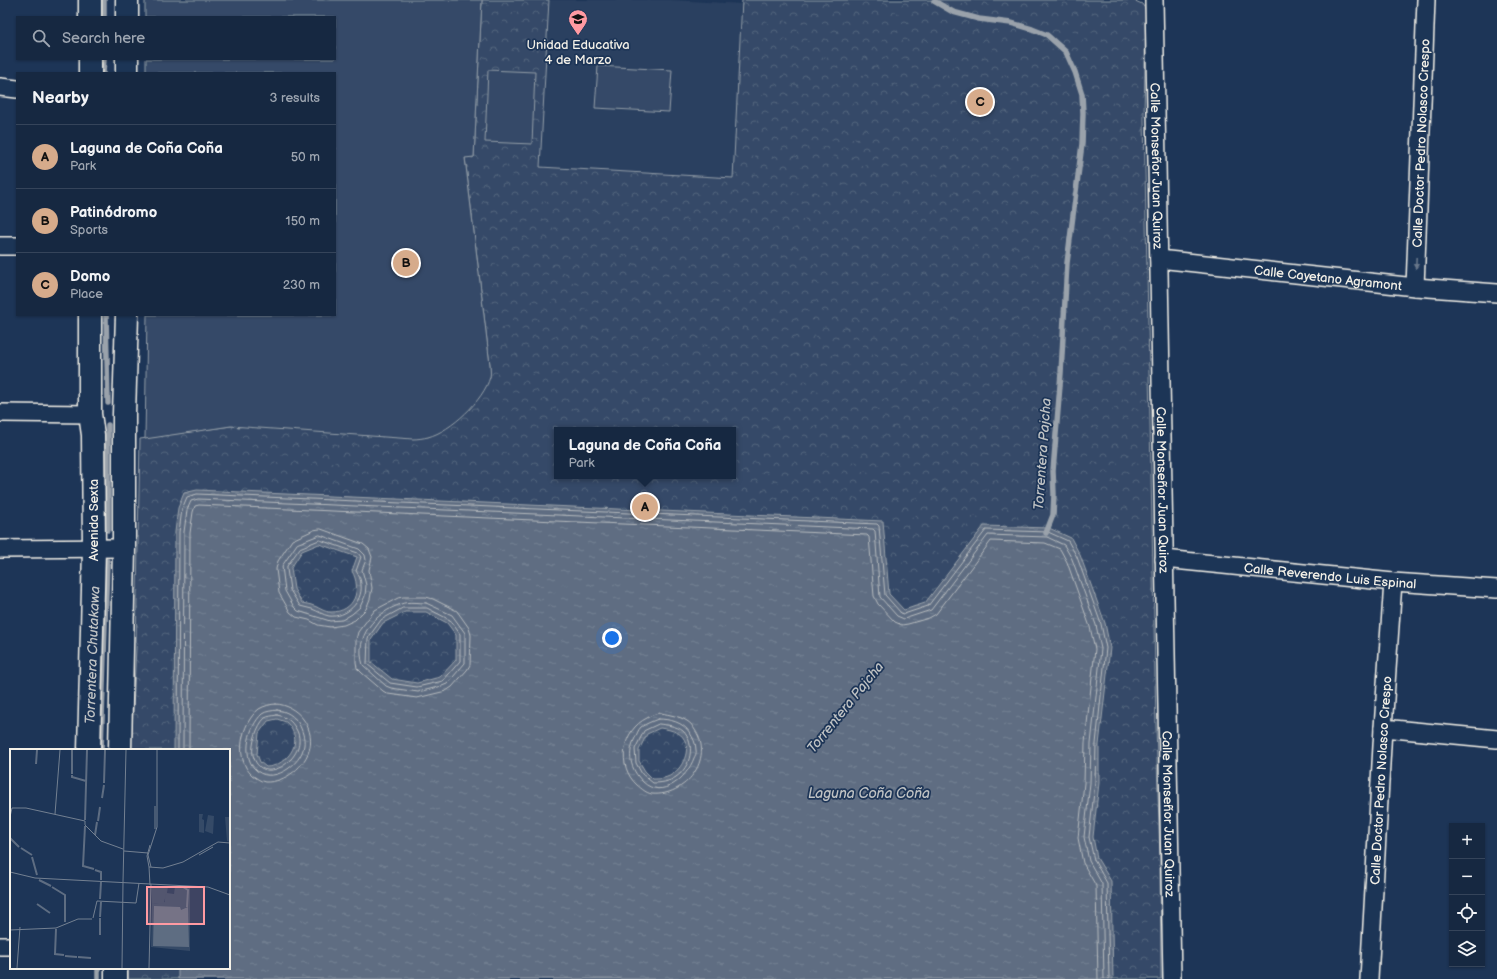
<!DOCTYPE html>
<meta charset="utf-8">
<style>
:root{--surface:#162841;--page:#23344c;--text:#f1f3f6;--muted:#9ea6b1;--line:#35445a;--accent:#d6ab8b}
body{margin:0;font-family:"Balsamiq Sans",sans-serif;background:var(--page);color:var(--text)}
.controls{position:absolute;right:12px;bottom:12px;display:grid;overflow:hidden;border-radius:0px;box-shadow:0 1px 3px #0004}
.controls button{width:36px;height:36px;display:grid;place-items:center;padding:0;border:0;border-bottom:1px solid var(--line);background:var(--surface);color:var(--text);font:20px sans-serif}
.you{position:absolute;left:612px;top:638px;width:14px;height:14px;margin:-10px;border:3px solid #fff;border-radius:50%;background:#1a73e8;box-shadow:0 0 0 6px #1a73e833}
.badge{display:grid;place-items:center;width:26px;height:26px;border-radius:50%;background:var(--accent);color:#111;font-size:13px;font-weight:700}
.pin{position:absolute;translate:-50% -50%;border:2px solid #fff;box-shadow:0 1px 4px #0006}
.popup{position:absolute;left:554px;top:427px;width:182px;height:52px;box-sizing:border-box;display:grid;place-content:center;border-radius:0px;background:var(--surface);filter:drop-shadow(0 1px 3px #0005);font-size:13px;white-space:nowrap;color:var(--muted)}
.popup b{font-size:15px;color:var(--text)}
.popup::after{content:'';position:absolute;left:50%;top:100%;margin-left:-8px;border:8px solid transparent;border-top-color:var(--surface)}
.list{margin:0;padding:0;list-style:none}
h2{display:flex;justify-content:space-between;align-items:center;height:52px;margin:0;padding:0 16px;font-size:17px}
h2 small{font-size:13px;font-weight:400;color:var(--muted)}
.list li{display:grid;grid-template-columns:26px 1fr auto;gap:12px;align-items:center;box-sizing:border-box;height:64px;padding:0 16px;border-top:1px solid var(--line)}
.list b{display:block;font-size:15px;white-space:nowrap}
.list p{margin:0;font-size:13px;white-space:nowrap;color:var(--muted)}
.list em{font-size:13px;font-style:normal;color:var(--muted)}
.icon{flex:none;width:22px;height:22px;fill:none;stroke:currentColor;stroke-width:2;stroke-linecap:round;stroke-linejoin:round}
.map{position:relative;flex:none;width:1497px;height:979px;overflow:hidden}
.search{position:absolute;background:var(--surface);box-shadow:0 1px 3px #0004;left:16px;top:16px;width:320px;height:44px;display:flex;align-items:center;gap:10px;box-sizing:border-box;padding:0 14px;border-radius:0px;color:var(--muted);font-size:15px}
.panel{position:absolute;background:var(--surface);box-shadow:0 1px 3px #0004;left:16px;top:72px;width:320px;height:244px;border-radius:0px}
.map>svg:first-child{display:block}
.built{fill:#2a4060}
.park{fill:url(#park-crowns);stroke:#949ea8;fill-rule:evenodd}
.pitch{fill:#354a67;stroke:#949ea8}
.water{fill:url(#water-ripples);stroke:#9aa2ab;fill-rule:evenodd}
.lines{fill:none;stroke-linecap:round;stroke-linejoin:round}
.shore{stroke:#b8bcbf;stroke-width:1}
.stream{stroke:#9aa2ab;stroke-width:5.5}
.street-casing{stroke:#f4f1e8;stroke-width:20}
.secondary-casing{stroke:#f4f1e8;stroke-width:25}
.street{stroke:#1d3557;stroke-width:17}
.secondary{stroke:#1d3557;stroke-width:22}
.oneway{fill:#68778a}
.labels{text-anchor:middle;stroke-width:3.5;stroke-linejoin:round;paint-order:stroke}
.poi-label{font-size:13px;fill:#f4f1e8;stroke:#1d3557}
.street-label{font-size:13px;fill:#f4f1e8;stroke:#1d3557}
.water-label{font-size:14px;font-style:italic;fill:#c0c3c4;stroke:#1d3557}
.inset-river{fill:none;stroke:#5e6d82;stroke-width:2}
.inset-road{fill:none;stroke:#738091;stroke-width:1}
.view{fill:#ff9aa2;fill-opacity:0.15;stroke:#ff9aa2;stroke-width:2}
.inset-edge{fill:none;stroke:#f4f1e8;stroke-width:2}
</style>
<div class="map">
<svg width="1497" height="979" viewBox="0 0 1497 979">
<defs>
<pattern id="park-crowns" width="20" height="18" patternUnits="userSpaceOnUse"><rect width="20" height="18" fill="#354a67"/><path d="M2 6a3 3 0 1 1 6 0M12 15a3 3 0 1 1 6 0" fill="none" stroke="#53657d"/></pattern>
<pattern id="water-ripples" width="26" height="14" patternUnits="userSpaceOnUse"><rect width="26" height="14" fill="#5e6d82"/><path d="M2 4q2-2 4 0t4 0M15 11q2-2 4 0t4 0" fill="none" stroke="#768294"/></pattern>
</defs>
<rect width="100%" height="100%" fill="#1d3557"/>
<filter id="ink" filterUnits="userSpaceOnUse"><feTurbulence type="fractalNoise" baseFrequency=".025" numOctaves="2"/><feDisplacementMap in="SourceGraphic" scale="8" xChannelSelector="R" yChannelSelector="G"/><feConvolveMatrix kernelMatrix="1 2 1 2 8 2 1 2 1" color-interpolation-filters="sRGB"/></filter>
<g filter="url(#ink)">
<path class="built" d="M549 0H670L742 4 734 178 540 167Z"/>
<path class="park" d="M482 0H549L540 167 733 178 742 0H1133L1142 4 1146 10 1144 118 1156 726 1160 861 1161 979H128V968H229V750H131L136 648 140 439 231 426 239 427 490 377V365L465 157H474ZM557 430H733V476H557Z"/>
<g class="pitch">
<path d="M145 0H482L474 157 465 158 490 365C490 369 491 373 490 377 484 400 451 431 428 437 424 438 418 439 413 439L231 426 145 439 147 315H335V73H146V59H335V17H145Z"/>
<path d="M598 66 672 70 669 112 595 108Z"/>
<path d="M488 70 535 72 532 144 485 142Z"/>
</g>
<path class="water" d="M197 490 883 521 889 594 904 610 925 603 984 526 1049 528 1071 538 1080 555 1105 623 1110 648 1099 745V783L1093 837 1097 858 1111 881 1113 979H178V968H229V750H174L175 532 178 508 184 493ZM319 544 357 557 352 571C362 589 355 612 331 612 324 612 320 608 314 606 310 604 306 604 302 603L294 589 291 568 302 551ZM405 612H426L447 623 456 635V660L440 677 417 683 392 679 371 662V640L383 623ZM277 719C280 720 283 721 286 722 289 724 290 727 292 730 302 747 283 767 266 767L260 762 257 754 259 733 268 721ZM660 728C666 729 672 730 678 733 693 742 686 764 674 773 668 778 661 779 653 779L645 771 639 761V750L647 734Z"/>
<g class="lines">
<g class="shore">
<path d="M321 529 363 544 369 549 372 557 369 570 372 588 370 599 366 609 355 620 344 625 330 627 318 625 309 620 296 617 290 612 279 593 276 569 278 561 292 540 314 530Z"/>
<path d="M320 535 359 549 365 555 366 560 362 570 366 585 365 596 360 607 352 614 342 620 330 621 298 611 294 607 285 591 282 566 297 544Z"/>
<path d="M320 540 358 553 361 557 356 571C359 575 361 580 361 585 363 602 346 618 329 616 323 615 318 611 312 609 308 608 304 607 300 606L290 590 287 569V566L300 548Z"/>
<path d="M404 597H426L433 599 457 611 469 628 471 635 470 665 467 670 452 687 446 691 417 698 388 694 383 691 362 673 357 668 356 662V640L358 632 375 610 398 598Z"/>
<path d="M426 603 452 615 465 633V663L447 684 442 686 418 692 391 688 386 686 363 665C354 636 375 613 401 604 408 601 419 603 426 603Z"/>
<path d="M403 608H427L450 620 460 634V661L443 681 417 687 390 683 367 664 368 638 381 620Z"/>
<path d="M276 704C297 705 314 726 310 747 306 766 285 783 265 782 260 781 256 778 252 775 234 759 241 723 259 709 264 706 271 704 276 704Z"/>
<path d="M277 710C287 711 294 716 299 724 302 730 305 738 304 745 302 765 270 787 254 768 242 754 249 726 262 714 266 711 272 711 277 710Z"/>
<path d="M661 713C670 715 679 716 687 721 691 723 693 727 695 730 715 759 685 797 652 794 646 793 642 789 637 785 616 766 622 730 647 718 652 715 656 713 661 713Z"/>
<path d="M277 715C286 717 291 720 296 729 312 755 262 791 253 755 251 745 257 725 265 718 268 716 273 716 277 715Z"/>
<path d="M658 719C670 719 683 722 690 733 693 738 696 743 696 750 697 753 695 756 694 758 687 778 662 800 643 782 630 769 627 754 635 738 637 734 638 730 641 727 645 724 653 721 658 719Z"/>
<path d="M659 724C667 725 677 726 683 731 696 744 691 767 676 777 669 782 661 783 653 783L642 774 636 763 635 749 644 731Z"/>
<path d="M178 750 179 532 182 509 187 497 197 494 877 524 879 526 885 595 901 613 904 614 928 606 986 530 1048 532 1068 541 1077 557 1101 624 1106 648 1096 744 1095 783 1089 837 1094 860 1107 883 1109 979"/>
<path d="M183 750 184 532 187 510 191 501 198 499 873 529 875 531 880 597 897 616 904 619 931 610 988 535 1047 537 1064 545 1072 559 1096 625 1101 649 1091 744 1090 783 1084 837 1089 861 1102 884 1104 979"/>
<path d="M189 750 190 533 193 512 195 506 199 505 867 535 869 537 874 596 878 604 895 622 902 625 908 624 929 618 936 614 991 541 1045 543 1060 549 1067 562 1090 627 1095 649 1085 743 1084 783 1078 838 1083 863 1096 886 1098 979"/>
</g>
<g class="stream">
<path d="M934 1 953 12 979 19 1011 23 1032 29 1047 35 1066 52 1075 72 1082 94 1083 113 1082 144 1067 263 1061 373 1053 471 1054 494 1053 515 1046 533"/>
<path d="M104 17V0"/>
<path d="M103 73 104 59"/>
<path d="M106 315 108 403"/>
<path d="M108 425V530"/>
<path d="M101 750 107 561"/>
<path d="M98 979V968"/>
</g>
<defs>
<g id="street">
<path id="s1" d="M1154 0 1172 979"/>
<path d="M0 87 17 89"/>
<path d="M0 246H17"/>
<path id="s2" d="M1159 259 1415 287 1497 293"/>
<path id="s3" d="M1415 287 1426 0"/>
<path d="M0 413 90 414"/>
<path d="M0 549 124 548"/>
<path id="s4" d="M1164 559 1393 582 1497 589"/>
<path d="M1383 728 1497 739"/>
<path d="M0 946H11"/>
<path id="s5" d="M1369 979 1383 728 1393 582"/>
</g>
<g id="secondary">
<path d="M127 0V17"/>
<path d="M90 17V0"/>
<path d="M127 59V73"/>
<path d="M90 73V59"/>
<path d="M89 750 94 549 93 435 90 414V315"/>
<path d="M120 750 124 548V414L127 315"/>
<path d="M116 979V968"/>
</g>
</defs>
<use href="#street" class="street-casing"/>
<use href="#secondary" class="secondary-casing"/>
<use href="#street" class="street"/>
<use href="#secondary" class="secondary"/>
</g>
<defs><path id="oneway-solid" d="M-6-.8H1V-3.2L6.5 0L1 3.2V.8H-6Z"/></defs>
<use class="oneway" href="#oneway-solid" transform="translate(1416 263) rotate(92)"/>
</g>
<defs>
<symbol id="school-pin" viewBox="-11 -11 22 30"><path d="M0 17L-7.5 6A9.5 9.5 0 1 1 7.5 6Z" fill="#ff9aa2" stroke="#1d3557"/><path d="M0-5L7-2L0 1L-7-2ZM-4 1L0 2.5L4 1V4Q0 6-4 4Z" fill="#111"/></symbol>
</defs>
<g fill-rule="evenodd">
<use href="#school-pin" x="567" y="8" width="22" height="30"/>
</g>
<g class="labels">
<g class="poi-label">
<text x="578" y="49">Unidad Educativa<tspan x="578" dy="15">4 de Marzo</tspan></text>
</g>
<g class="street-label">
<text dy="5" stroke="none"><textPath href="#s3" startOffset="144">Calle Doctor Pedro Nolasco Crespo</textPath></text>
<text dy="5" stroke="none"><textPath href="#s1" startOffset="166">Calle Monseñor Juan Quiroz</textPath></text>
<text dy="5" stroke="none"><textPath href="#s2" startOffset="170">Calle Cayetano Agramont</textPath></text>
<text dy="5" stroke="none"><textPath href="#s1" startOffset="490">Calle Monseñor Juan Quiroz</textPath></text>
<text transform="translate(93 520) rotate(-90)" y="5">Avenida Sexta</text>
<text dy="5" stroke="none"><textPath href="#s4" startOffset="167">Calle Reverendo Luis Espinal</textPath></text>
<text dy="5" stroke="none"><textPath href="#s5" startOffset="199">Calle Doctor Pedro Nolasco Crespo</textPath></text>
<text dy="5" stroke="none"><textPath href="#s1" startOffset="814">Calle Monseñor Juan Quiroz</textPath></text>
</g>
<g class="water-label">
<text transform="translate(1042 454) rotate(-86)" y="5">Torrentera Pajcha</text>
<text transform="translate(92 655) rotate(-88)" y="5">Torrentera Chutakawa</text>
<text transform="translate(845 707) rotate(-51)" y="5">Torrentera Pajcha</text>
<text x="869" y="798">Laguna Coña Coña</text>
</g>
</g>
<g transform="translate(10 749)">
<rect width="220" height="220" fill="#1d3557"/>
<path d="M189 65H193L192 70 194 71V84L189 83ZM198 66 204 67 203 85 195 82ZM215 68H220V93L217 92Z" fill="#354a67"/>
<path d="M155 137H158L157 144 164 145 165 137 180 138V202L141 198 142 155 155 153Z" fill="#354a67"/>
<path d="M142 137 155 138 157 141 154 154 142 155Z" fill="#354a67"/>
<path d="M144 157 170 158 171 161 178 158 179 198 143 197Z" fill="#5e6d82"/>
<path class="inset-river" d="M62 1V25M26 15 27 1M62 26V28L76 32M94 34 95 1M92 49 94 36M75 71 77 1M88 72 90 58M75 77 73 117 84 120M85 86 87 73M0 89 9 98M11 99 22 106M22 108 27 126M85 121 91 123V131M29 131 41 137M42 138 55 146V173M173 138 178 141 177 158M90 150 91 133M27 155 40 164M90 168 91 153M46 180 45 205 54 206M90 186V169M55 207 67 208M68 208 81 209"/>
<path class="inset-road" d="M45 65 50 1M0 68 2 59H16L75 72M75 72V76L91 92 113 100M145 80V57M114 102 138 104M189 106 203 98M139 118 137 107 140 96M141 118 138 106 147 78V1M0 123 25 129 198 138 220 146M113 133 116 1M140 136 139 118 153 119 173 113 208 93 220 94M83 169 87 152 126 154 129 134M0 181 46 179 68 170H82M7 219 10 178M112 219 113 133M139 219 141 135"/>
<path class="view" d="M137 138H194V175H137Z"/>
<rect width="220" height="220" class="inset-edge"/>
</g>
</svg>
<div class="controls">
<button>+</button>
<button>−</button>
<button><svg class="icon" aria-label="locate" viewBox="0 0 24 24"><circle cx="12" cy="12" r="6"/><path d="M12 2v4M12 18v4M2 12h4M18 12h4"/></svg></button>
<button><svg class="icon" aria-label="layers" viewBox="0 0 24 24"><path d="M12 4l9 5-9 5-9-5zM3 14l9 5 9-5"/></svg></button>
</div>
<div class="you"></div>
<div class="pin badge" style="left:645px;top:507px">A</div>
<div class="popup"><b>Laguna de Coña Coña</b>Park</div>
<div class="pin badge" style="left:406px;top:263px">B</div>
<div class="pin badge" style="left:980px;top:102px">C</div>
<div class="search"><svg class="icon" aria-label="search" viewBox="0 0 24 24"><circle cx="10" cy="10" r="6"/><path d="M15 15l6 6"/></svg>Search here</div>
<section class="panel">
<h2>Nearby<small>3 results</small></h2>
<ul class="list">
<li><span class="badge">A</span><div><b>Laguna de Coña Coña</b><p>Park</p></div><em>50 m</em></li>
<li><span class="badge">B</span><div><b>Patinódromo</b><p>Sports</p></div><em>150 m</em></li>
<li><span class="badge">C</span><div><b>Domo</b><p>Place</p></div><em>230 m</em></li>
</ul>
</section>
</div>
